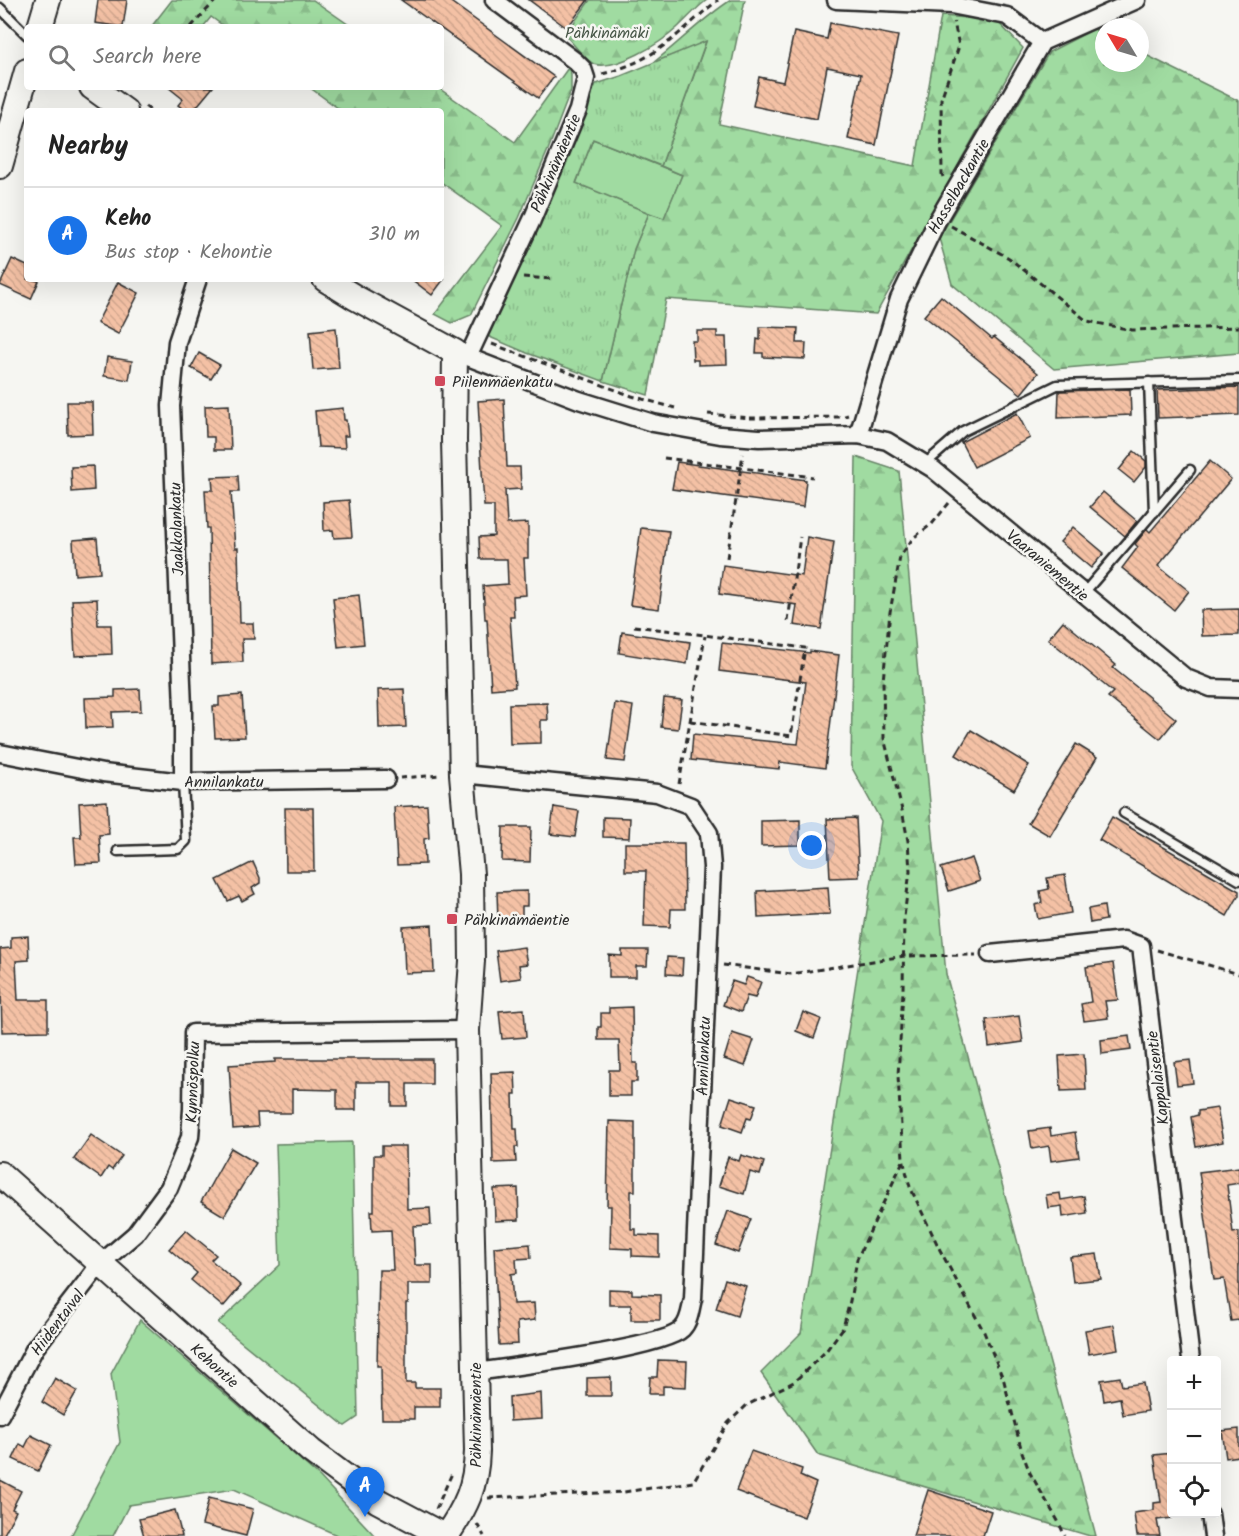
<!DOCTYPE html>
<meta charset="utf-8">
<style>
:root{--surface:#fff;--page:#f2f2f2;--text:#222;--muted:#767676;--line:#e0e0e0;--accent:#1a73e8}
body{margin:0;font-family:Kalam,sans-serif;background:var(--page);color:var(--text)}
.controls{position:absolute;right:18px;bottom:18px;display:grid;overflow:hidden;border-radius:6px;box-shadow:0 6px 24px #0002}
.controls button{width:54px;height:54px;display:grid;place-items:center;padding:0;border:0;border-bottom:2px solid var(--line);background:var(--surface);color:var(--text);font:30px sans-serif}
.compass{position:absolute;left:1095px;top:18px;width:54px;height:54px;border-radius:50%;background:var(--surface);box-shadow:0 6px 24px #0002;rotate:308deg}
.you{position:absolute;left:812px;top:846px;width:21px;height:21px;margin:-15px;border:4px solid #fff;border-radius:50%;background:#1a73e8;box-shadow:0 0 0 9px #1a73e833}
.badge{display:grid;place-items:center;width:39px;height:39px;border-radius:50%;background:var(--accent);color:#fff;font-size:20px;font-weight:700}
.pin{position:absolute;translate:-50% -50px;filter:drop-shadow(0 2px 3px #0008)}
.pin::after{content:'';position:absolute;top:32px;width:21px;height:18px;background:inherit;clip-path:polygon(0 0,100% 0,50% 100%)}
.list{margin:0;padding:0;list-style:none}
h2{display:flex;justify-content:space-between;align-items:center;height:78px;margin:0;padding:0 24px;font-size:26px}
h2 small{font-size:20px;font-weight:400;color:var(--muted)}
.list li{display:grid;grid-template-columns:39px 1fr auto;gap:18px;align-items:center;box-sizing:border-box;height:96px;padding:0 24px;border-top:2px solid var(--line)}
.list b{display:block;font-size:22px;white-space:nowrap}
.list p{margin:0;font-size:20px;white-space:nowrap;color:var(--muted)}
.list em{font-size:20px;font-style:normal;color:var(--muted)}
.icon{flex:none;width:33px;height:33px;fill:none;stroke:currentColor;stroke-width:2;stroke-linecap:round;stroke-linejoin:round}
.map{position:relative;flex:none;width:1239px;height:1536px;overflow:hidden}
.search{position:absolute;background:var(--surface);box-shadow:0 6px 24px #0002;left:24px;top:24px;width:420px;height:66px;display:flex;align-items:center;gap:15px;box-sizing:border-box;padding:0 21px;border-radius:6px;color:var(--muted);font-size:22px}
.panel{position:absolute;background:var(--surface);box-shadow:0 6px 24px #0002;left:24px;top:108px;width:420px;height:174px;border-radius:6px}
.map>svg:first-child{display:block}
.grass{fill:#a0dba1;stroke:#668366;stroke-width:1.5}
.forest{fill:url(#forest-firs);stroke:#668366;stroke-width:1.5}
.park{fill:url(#park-tufts);stroke:#668366;stroke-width:1.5}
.building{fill:url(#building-back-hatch);stroke:#2b2b2b;stroke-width:1.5}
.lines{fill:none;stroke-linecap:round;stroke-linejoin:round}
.lane-casing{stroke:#2b2b2b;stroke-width:13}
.street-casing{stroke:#2b2b2b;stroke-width:21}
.secondary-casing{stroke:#2b2b2b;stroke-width:28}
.path{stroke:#2b2b2b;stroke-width:3;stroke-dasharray:6 4.5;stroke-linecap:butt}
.lane{stroke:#f6f6f2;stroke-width:8}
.street{stroke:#f6f6f2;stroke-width:16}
.secondary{stroke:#f6f6f2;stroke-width:24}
.poi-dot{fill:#d1495b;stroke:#f6f6f2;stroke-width:2}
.labels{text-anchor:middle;stroke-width:5;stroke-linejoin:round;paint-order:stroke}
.park-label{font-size:16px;fill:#485748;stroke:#f6f6f2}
.street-label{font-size:16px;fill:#2b2b2b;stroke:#f6f6f2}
.poi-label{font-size:16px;fill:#2b2b2b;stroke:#f6f6f2;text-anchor:start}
</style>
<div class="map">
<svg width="1239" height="1536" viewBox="0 0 1239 1536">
<defs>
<pattern id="forest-firs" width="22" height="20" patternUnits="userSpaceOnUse" patternTransform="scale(1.5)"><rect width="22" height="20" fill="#a0dba1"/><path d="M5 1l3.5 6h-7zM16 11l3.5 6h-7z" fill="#8abc8b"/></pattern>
<pattern id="park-tufts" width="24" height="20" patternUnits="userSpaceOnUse" patternTransform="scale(1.5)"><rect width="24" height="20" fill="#a0dba1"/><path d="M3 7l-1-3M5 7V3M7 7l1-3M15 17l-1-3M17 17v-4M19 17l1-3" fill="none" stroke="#8abc8b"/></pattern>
<pattern id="building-back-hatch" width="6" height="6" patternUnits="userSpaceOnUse" patternTransform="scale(1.5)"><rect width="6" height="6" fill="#f4c1a5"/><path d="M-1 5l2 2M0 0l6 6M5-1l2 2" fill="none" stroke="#d1a68e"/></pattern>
</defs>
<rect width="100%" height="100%" fill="#f6f6f2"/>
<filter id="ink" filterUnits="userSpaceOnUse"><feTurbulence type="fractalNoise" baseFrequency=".0167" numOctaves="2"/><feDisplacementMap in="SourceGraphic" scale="12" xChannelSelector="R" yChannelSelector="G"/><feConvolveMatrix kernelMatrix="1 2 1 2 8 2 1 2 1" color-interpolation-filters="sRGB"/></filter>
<g filter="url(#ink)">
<g class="grass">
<path d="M593 139 682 175 664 219 576 184Z"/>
<path d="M352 1142 358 1417 345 1426 218 1323 280 1265 276 1144Z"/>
<path d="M140 1320 320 1477 375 1536H339L234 1489 129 1505 113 1536H71L120 1442 111 1374Z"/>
</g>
<g class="forest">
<path d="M172 0H313L352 27H225L211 17 203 27H151Z"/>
<path d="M590 0H707C696 8 687 19 677 28 661 43 616 71 594 64 586 61 572 42 565 35Z"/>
<path d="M731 0H745L719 124 915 166 941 16 996 20 1023 48 876 314 666 299 648 395 603 381 634 249 649 213 664 218 682 175 661 166 706 42 653 63C680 42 703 18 731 0Z"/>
<path d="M1094 29 1104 34V63H1140V52L1239 101V353L1054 369 952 284 939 238 1049 52Z"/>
<path d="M568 68 571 74V90L548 150 519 218 471 315 452 323 435 314 502 226 441 182V111H342L309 87H437L515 142Z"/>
<path d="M856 457 899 471 946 974 1096 1536H1090L818 1455 761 1373 801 1333 881 821 851 766Z"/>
</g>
<path class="park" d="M706 41 661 166 593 139 576 183 649 213 634 249 603 381 527 353 485 335 596 84 621 76Z"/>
<g class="building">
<path d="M98 0H127L123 27 95 23Z"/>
<path d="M401 0H448L554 77 538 98Z"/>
<path d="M529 0H588L567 28Z"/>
<path d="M830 23 898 36 876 145 848 139 861 74 827 67 817 119 753 106 759 77 783 82 794 32 827 39Z"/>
<path d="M168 87H213L193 111H186L178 105 183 99Z"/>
<path d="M12 259 27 266V279L39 281 31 299 0 285Z"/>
<path d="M411 279H444L432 295Z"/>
<path d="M118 282 139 293 118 334 97 323Z"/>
<path d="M941 296 992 339 994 337 1038 373 1021 394 924 316Z"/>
<path d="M760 327 798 328 797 343H806L805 359 763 357V353H756L757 339 760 340Z"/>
<path d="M336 328 339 368 313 370 310 331Z"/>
<path d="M697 331H717V337H726L727 364 698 365V360H693L692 341H697Z"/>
<path d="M199 353 220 365 211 379 191 368Z"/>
<path d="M107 357 132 361 129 380 104 376Z"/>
<path d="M1239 387V415L1158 418 1157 390Z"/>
<path d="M1130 389 1131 415 1058 418 1059 391Z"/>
<path d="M504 399 507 467H520L521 489 505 490 507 524 528 523V558H524L526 595 513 596 514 617H510L515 687 491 689 487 619H485L483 586 508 584 507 559H480L479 537 494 536V506H484L478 401Z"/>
<path d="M67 402H92L93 434 68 435Z"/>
<path d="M229 405 231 450H214V437H206L205 406Z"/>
<path d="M343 408 344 420H346L348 436H344L345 448 318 447 315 411Z"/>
<path d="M1017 413 1030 438 974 467 961 442Z"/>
<path d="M1134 451 1146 461V467L1134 482 1119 470Z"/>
<path d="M1210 461 1231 479 1158 566 1189 591 1174 610 1122 568 1138 547 1135 544 1147 529 1150 532Z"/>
<path d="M677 462 806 480 803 507 672 489Z"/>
<path d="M93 466 94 490 72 492 71 467Z"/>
<path d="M238 476 239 492H231L235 548H238L240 623H253L254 639H242L243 662 211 664 209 528H207L205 490H213L212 477Z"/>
<path d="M1103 492 1137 521 1125 536 1090 507Z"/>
<path d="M349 500 352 537 334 538 333 530 324 531 323 502Z"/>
<path d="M1073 527 1104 553 1091 568 1060 542Z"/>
<path d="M641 528 669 531 659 609 630 605Z"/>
<path d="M807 537 834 542 821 629 794 625 797 605 719 594 723 565 802 576Z"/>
<path d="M97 538 100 573 75 575 73 540Z"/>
<path d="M359 595 364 644 338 647 333 598Z"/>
<path d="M97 599 98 625H111L112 654 75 656 72 600Z"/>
<path d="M1239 609V635L1202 636 1201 610Z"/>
<path d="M1063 621 1116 665 1113 668 1176 719 1160 739 1108 697 1113 692 1048 639Z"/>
<path d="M622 632 690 642 687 664 619 653Z"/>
<path d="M722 643 810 653V651L839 655 825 768 780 762 779 769 691 760 693 734 798 744 806 682 719 671Z"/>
<path d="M140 689 141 711 112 712 113 727 86 728 85 698 115 697V690Z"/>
<path d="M404 689 406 727 379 728 378 690Z"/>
<path d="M242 695 245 737 215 738 213 706H219V697Z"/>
<path d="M664 698 682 700 678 729 661 727Z"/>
<path d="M547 703 548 720H541V743L510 744 509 704Z"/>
<path d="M615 703 633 706 625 762 607 760Z"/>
<path d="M971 730 1029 765 1014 790 956 755Z"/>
<path d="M1076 744 1097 757 1050 836 1028 823Z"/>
<path d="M107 801 109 834 99 835 101 863 76 864 74 837H81L79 803Z"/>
<path d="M427 805 429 838 424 839 425 864 397 865 394 807Z"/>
<path d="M554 807 579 811 575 837 550 834Z"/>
<path d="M285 808H313L314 871H286Z"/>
<path d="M603 817 630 818 629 838 603 837Z"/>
<path d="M1112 817 1239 891V895L1227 916 1099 840Z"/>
<path d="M856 818 859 877 830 878 827 819Z"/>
<path d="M800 820V845L761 846V821Z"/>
<path d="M503 827H531L530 862 502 861Z"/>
<path d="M625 843H684L685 909H671L670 927 644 926 646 871H625Z"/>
<path d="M972 858 980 881 949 891 941 868Z"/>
<path d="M253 862 260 878V883L252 888 255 894 242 901 239 896 228 901 217 880Z"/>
<path d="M1065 875 1071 913 1038 919 1035 905 1042 903 1040 891 1049 889 1047 878Z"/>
<path d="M828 887 830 914 758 918 757 891Z"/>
<path d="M527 891V906H522V920H498L497 892Z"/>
<path d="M1104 906 1106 920 1090 923 1088 909Z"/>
<path d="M432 925 434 972 405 973 403 927Z"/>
<path d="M28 936 29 960 16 961 18 1000H48V1031L2 1032 0 949 11 948V937Z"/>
<path d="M524 947 527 964 519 965 521 978 500 981 496 951Z"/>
<path d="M622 950H648L647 966H636V977H609V955L622 956Z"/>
<path d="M667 957 683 958 682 975 666 974Z"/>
<path d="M1113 963 1118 1000 1105 1001 1108 1018 1084 1021 1081 1004 1091 1002 1086 967Z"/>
<path d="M747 977 761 982 755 998 747 996 741 1012 723 1005 732 981 744 985Z"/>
<path d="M632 1007 633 1063H637V1082H631V1096H609V1070H620L619 1040H598V1027H601V1013H609V1008Z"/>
<path d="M524 1009 526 1037 502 1039 499 1011Z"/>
<path d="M803 1012 821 1019 814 1038 796 1031Z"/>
<path d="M1019 1016 1023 1042 989 1047 986 1020Z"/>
<path d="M732 1033 754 1040 745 1066 724 1059Z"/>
<path d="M1129 1036 1131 1050 1102 1054 1101 1040Z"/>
<path d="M1084 1054 1086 1090 1061 1091 1059 1056Z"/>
<path d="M275 1059H432V1084H407V1106H392V1082H356V1110H337V1090L292 1089V1113H257L258 1127 233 1129 229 1065 275 1062Z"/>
<path d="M1190 1060 1193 1083 1177 1085 1174 1062Z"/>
<path d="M515 1072 516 1094H513L514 1129H517L518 1147H515L516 1162 493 1163 491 1073Z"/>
<path d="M731 1097 756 1105 751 1119 747 1118 742 1132 722 1125Z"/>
<path d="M1217 1108 1223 1142 1196 1147 1191 1117 1198 1115V1111Z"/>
<path d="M609 1121 635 1122V1191H631V1229H636V1235L659 1236V1257L632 1256V1249L610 1248 611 1206H607Z"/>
<path d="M1050 1128 1051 1136 1075 1132 1079 1157 1051 1161 1049 1146 1032 1149 1029 1131Z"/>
<path d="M91 1135 122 1156 112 1170 108 1167 101 1178 74 1159Z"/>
<path d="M382 1146H406L407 1209 430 1208 431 1225 413 1226 415 1265H432V1284H408V1303H406V1383H415V1388H440V1407H414V1419H382L381 1366H377L379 1270H393L391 1230 372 1231 371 1211H374V1155H382Z"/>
<path d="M231 1148 256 1163 224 1216 201 1202Z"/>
<path d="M741 1155 764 1162 760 1175 750 1172 744 1194 719 1186 728 1157 739 1161Z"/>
<path d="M1239 1167V1183L1227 1185 1233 1233 1239 1232V1320L1231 1321 1224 1279 1214 1280 1199 1172Z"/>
<path d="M518 1188 519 1220 495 1221 494 1189Z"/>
<path d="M1060 1193 1061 1200 1084 1196 1087 1213 1063 1217 1062 1206 1048 1208 1046 1195Z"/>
<path d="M728 1211 751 1219 738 1253 716 1245Z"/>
<path d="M186 1230 216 1255 211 1260 241 1286 223 1307 191 1280 197 1273 169 1249Z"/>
<path d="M530 1244 531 1258 516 1259 517 1273 511 1274 513 1304 534 1303 535 1320 517 1322 518 1344 499 1345 494 1247Z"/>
<path d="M1097 1254 1101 1279 1073 1282 1070 1257Z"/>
<path d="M725 1279 746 1286 737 1316 716 1309Z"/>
<path d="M609 1289 632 1290V1294L660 1295V1320H631V1305H609Z"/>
<path d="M1114 1325 1118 1349 1089 1354 1085 1330Z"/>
<path d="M658 1360 687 1361 686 1387 663 1386V1394H649L650 1377H657Z"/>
<path d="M611 1377V1396H587V1378Z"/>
<path d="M1120 1377 1122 1386 1143 1383 1148 1411 1123 1415 1120 1398 1104 1401 1101 1380Z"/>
<path d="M55 1378 77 1391 63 1415 42 1402Z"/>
<path d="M541 1393 542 1419 510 1421 509 1397Z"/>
<path d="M1239 1429V1456L1226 1458 1222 1431Z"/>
<path d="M31 1435 51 1445 38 1471 13 1459 20 1444 25 1447Z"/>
<path d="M751 1451 802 1469 800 1476 816 1483 804 1517 736 1491Z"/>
<path d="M1172 1453V1518L1157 1520 1160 1536H1137L1134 1513 1154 1510V1503L1161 1502 1154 1455Z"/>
<path d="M0 1480 21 1491 12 1509 16 1511 3 1536H0Z"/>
<path d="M928 1490 991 1511 983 1536H913Z"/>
<path d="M209 1498 253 1509 246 1536 202 1525Z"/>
<path d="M175 1510 182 1536H144L139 1519Z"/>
</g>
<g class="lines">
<defs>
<g id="lane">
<path d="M0 8 27 35"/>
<path d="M1149 382 1154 512"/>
<path d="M925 464 963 431 1057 385 1239 380"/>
<path d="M1083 594 1190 470"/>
<path d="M1124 813 1239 880"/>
<path d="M118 851 178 849 186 841 183 782"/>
</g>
<g id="street">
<path d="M836 0 951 5 1007 16 1042 42"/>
<path d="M455 352 579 400 653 423 720 435 759 438 858 435 887 441 933 469 1186 678 1211 688 1239 689"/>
<path d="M468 357 532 220 578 110 586 78 583 69 575 61 494 0"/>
<path d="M858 435 899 299 938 219 1042 42 1137 0"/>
<path d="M0 753 103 773 183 782 386 779"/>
<path d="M462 774 657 793 691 806 709 833 712 867 693 1299C690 1310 690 1321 682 1329 664 1348 510 1367 476 1372"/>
<path d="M183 782V708L171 406 177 342 198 279"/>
<path d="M990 954 1124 940 1141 946 1191 1360"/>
<path d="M0 1415 35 1348 100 1264 135 1234 169 1188 190 1137 192 1109 193 1033 467 1030"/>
<path d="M1210 1514 1213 1536"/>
</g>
<g id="secondary">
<path d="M40 27 48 0"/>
<path d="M92 87 125 111"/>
<path d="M0 166 27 71"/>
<path d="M325 279 356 298 455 352 454 440 462 774 471 874 472 961 467 1030 477 1451C476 1487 466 1507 446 1536"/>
<path d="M0 1174 311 1451 378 1501 444 1536"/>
</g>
</defs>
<use href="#lane" class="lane-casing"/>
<use href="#street" class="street-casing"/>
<use href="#secondary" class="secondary-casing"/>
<g class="path">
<path d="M191 27 216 0"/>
<path d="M602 74C658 60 676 34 718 0"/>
<path d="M145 106 151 111"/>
<path d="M943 177 942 174 941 99 959 46 954 22"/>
<path d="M951 226 1009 258 1087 321 1132 330 1239 327"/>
<path d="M523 277 552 279"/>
<path d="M492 344 632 396 675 408"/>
<path d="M708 414 751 418 841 417 848 415"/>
<path d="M664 458 813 477"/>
<path d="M949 503 932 524 913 538 900 557 890 612 883 681 884 738 902 810 908 841 910 871 904 917 903 991 898 1076 903 1159 910 1187 940 1250 984 1332 1004 1381 1022 1452 1030 1473 1058 1521 1065 1536"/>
<path d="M727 558 743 454"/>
<path d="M788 621 800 537"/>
<path d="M634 626 805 648 791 736 690 721"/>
<path d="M400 778 441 775"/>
<path d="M679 784 705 636"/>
<path d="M1157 950 1239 974"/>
<path d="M723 965 791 974 904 956 976 955"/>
<path d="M488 1498 624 1492 693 1482 728 1423 747 1405 794 1382 826 1351 843 1328 850 1301 857 1259 903 1161"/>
<path d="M436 1509 453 1471"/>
<path d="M477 1524 484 1536"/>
</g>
<use href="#lane" class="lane"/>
<use href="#street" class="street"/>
<use href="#secondary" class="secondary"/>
</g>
</g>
<g class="poi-dot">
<rect x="434" y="375" width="12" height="12" rx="3"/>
<rect x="446" y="913" width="12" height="12" rx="3"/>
</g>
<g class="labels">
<g class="park-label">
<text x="607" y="38">Pähkinämäki</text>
</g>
<g class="street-label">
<text transform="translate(555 163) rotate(-67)" y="6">Pähkinämäentie</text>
<text transform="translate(958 186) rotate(-60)" y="6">Hasselbackantie</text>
<text transform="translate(176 529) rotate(-92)" y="6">Jaakkolankatu</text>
<text transform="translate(1048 565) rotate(40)" y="6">Vaaraniementie</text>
<text x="224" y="787">Annilankatu</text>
<text transform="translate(703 1056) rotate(-88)" y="6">Annilankatu</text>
<text transform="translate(1157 1078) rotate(-97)" y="6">Kappalaisentie</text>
<text transform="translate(192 1082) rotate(-88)" y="6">Kynnöspolku</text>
<text transform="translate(57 1322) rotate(-53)" y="6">Hiidentaival</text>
<text transform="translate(215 1365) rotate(42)" y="6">Kehontie</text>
<text transform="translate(475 1415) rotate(-90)" y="6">Pähkinämäentie</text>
</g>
<g class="poi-label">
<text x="452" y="387">Piilenmäenkatu</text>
<text x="464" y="925">Pähkinämäentie</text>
</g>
</g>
</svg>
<div class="controls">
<button>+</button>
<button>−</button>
<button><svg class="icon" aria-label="locate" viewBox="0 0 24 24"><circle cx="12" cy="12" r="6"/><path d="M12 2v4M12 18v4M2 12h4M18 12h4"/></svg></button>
</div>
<svg class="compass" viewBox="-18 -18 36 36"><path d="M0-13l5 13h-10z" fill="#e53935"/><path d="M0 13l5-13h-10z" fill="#767676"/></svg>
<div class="you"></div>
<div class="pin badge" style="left:365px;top:1517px">A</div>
<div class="search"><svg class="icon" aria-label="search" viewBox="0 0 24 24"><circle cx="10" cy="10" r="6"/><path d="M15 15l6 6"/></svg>Search here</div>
<section class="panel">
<h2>Nearby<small></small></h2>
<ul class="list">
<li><span class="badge">A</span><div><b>Keho</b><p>Bus stop · Kehontie</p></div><em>310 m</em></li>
</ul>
</section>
</div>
